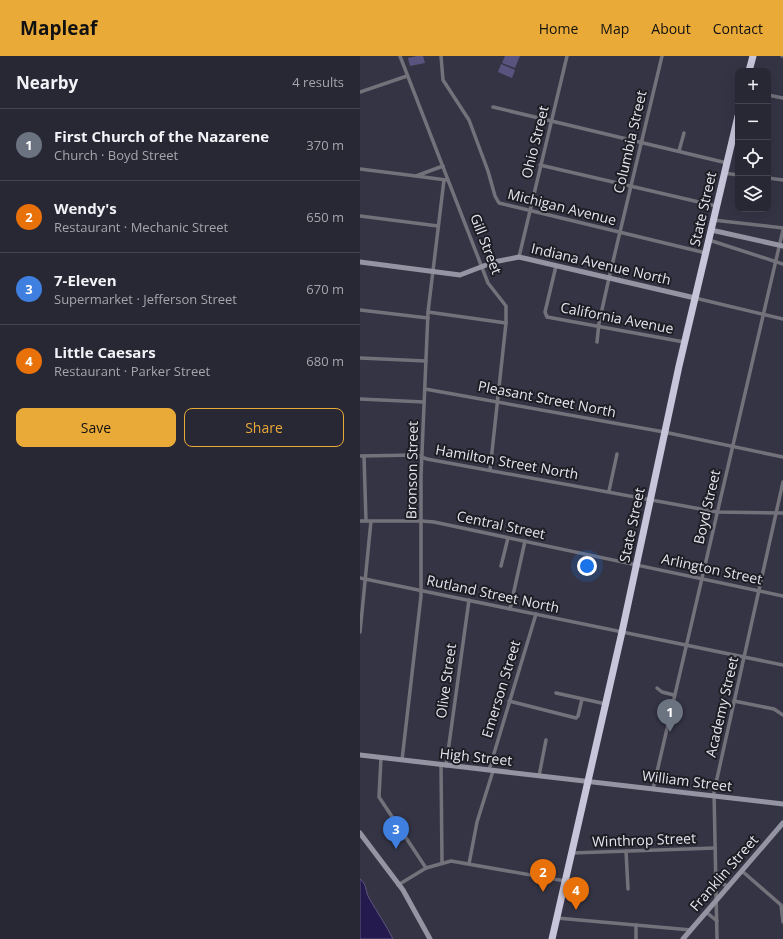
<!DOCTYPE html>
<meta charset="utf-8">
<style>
:root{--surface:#282734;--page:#302f3c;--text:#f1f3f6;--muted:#a5a5ac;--line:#44444f;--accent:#eaaa38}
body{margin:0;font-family:"Open Sans",sans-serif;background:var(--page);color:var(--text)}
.controls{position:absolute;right:12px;top:12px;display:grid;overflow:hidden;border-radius:8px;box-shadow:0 4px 16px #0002}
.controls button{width:36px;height:36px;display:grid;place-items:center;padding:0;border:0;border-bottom:1px solid var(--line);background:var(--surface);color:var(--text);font:20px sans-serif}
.you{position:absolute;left:227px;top:510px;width:14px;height:14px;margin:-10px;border:3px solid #fff;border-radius:50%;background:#1a73e8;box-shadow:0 0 0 6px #1a73e833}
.badge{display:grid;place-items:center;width:26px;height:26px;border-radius:50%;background:var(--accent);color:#fff;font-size:13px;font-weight:700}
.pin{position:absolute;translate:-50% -33px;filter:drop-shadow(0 1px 2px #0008)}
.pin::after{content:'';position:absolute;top:21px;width:14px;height:12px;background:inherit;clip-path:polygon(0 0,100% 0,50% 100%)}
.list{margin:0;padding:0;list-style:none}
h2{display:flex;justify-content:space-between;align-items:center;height:52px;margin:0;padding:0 16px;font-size:17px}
h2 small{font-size:13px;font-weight:400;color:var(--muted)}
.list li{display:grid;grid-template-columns:26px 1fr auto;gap:12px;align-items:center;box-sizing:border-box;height:72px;padding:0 16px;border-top:1px solid var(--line)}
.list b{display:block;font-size:15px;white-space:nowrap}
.list p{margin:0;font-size:13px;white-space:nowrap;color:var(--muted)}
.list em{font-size:13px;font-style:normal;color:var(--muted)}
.actions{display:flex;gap:8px;padding:12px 16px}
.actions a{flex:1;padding:9px 0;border:1px solid var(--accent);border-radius:8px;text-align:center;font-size:14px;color:var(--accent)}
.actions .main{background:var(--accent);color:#111}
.icon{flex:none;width:22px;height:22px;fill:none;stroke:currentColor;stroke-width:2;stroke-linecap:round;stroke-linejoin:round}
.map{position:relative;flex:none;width:423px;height:883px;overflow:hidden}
header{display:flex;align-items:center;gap:24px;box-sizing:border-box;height:56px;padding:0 20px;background:var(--accent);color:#111}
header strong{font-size:19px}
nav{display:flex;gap:22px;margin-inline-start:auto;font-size:14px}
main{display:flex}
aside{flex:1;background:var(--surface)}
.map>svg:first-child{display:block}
.green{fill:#58547f}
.water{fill:#251a4e;stroke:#5f577f}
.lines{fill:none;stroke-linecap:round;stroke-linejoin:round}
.street{stroke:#73727b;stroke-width:3.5}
.secondary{stroke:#9494a2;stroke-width:5}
.highway{stroke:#c6c5da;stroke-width:7}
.labels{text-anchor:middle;stroke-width:4;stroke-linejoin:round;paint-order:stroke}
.street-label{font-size:14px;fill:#e5e5f0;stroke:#1d1d24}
</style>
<header>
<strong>Mapleaf</strong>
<nav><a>Home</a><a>Map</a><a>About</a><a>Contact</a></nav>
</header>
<main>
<aside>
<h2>Nearby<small>4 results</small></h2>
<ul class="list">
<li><span class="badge" style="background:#6b7280">1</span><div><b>First Church of the Nazarene</b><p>Church · Boyd Street</p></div><em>370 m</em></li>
<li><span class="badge" style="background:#e8710a">2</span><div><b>Wendy's</b><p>Restaurant · Mechanic Street</p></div><em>650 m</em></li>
<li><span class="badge" style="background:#3f7fe0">3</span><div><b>7-Eleven</b><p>Supermarket · Jefferson Street</p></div><em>670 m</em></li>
<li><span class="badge" style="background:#e8710a">4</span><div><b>Little Caesars</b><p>Restaurant · Parker Street</p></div><em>680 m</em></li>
</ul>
<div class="actions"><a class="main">Save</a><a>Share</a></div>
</aside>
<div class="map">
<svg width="423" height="883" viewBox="0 0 423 883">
<rect width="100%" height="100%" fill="#353445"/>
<g class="green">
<path d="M57 0H63L65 7 50 10 48 2Z"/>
<path d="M145 0H160L155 12 142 7Z"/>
<path d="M141 8 155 14 152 22 138 16Z"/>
</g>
<path class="water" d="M0 823C7 828 5 835 9 842 17 856 26 869 33 883H0Z"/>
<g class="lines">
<g class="street">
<path d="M40 0 128 227 146 250V267L130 414"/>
<path d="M81 0 83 24 109 64 128 115 135 140 139 147 346 197"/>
<path d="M422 0H423"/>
<path d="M0 36 47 20"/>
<path d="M408 39 423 42"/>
<path d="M133 51 367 107"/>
<path d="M319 95 324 77"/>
<path d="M180 109 356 150"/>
<path d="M0 113 56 120 83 110"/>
<path d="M364 117 378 119"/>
<path d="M56 120 86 124"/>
<path d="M408 122 423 124"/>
<path d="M0 160 78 170"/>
<path d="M353 164 423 172"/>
<path d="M349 184 423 208"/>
<path d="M159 201 207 0"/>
<path d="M196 210 185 256 187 261 324 286"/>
<path d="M335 242 423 263"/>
<path d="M0 254 68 262"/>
<path d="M68 256 146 267"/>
<path d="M237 286 239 267 249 222 302 0"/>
<path d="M0 302 66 305"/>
<path d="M65 333 304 376 423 401"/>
<path d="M0 343 64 346"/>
<path d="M0 400 56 399 67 403 357 456 423 457"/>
<path d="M4 400 6 465"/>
<path d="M249 435 257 398"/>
<path d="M0 465H62L74 466 423 540"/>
<path d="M141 510 148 482"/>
<path d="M0 522 423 609"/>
<path d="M150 553 165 485"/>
<path d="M0 576 11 465"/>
<path d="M297 632 302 636 314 639"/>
<path d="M196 637 246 648"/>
<path d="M149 645 216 662 218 660 222 643"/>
<path d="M374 645 414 653 423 659"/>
<path d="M21 702 19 741 66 812"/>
<path d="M42 704 61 540V420L68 256 84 124"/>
<path d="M81 709 82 806"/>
<path d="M86 710 109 544"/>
<path d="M129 714 176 558"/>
<path d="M179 720 186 684"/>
<path d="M293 733 423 174"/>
<path d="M266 795 268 833"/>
<path d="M212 797 355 792"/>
<path d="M109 808 117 766 133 715"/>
<path d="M382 815 421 849 423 866"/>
<path d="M356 826 368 830"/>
<path d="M38 829 66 812 91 805 205 825"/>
<path d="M346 856 357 865"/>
<path d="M197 862 331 874"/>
<path d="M276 869V883"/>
<path d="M357 883 354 736 423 426"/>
</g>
<g class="secondary">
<path d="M351 174 423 190"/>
<path d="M0 206 100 219 134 206 159 201 335 242"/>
<path d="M0 699 423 748"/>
<path d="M0 777 43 834 70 883"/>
<path d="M323 883 423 767"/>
</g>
<g class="highway">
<path d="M389 15 393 0"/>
<path d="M192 883 262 576 319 310 378 60"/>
</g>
</g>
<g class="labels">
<g class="street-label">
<text transform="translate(175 86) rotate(-76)" y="5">Ohio Street</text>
<text transform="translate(270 86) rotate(-77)" y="5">Columbia Street</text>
<text transform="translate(202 151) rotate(14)" y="5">Michigan Avenue</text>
<text transform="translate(343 153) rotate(-77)" y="5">State Street</text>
<text transform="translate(126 188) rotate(69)" y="5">Gill Street</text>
<text transform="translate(241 208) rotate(13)" y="5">Indiana Avenue North</text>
<text transform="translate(257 262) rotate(11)" y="5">California Avenue</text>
<text transform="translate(187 343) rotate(11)" y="5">Pleasant Street North</text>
<text transform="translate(147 406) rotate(10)" y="5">Hamilton Street North</text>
<text transform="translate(52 414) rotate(-89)" y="5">Bronson Street</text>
<text transform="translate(347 451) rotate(-77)" y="5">Boyd Street</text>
<text transform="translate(141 469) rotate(12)" y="5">Central Street</text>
<text transform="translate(272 469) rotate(-78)" y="5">State Street</text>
<text transform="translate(352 513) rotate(12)" y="5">Arlington Street</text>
<text transform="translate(133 538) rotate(12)" y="5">Rutland Street North</text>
<text transform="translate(86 625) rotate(-82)" y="5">Olive Street</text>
<text transform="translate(141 633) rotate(-73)" y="5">Emerson Street</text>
<text transform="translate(362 651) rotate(-77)" y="5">Academy Street</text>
<text transform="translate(116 701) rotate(6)" y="5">High Street</text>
<text transform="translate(327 725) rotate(7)" y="5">William Street</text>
<text transform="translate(284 784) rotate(-2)" y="5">Winthrop Street</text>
<text transform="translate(364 817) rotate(-49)" y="5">Franklin Street</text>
</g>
</g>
</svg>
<div class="controls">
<button>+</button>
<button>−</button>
<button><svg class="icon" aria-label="locate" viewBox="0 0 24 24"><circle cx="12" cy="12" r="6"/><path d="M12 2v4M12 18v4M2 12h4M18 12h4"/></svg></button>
<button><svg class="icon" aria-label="layers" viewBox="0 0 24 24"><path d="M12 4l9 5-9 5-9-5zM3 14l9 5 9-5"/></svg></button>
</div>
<div class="you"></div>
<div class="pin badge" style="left:310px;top:676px;background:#6b7280">1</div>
<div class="pin badge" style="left:183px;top:836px;background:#e8710a">2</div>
<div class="pin badge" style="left:36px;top:793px;background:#3f7fe0">3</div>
<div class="pin badge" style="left:216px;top:854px;background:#e8710a">4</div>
</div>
</main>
